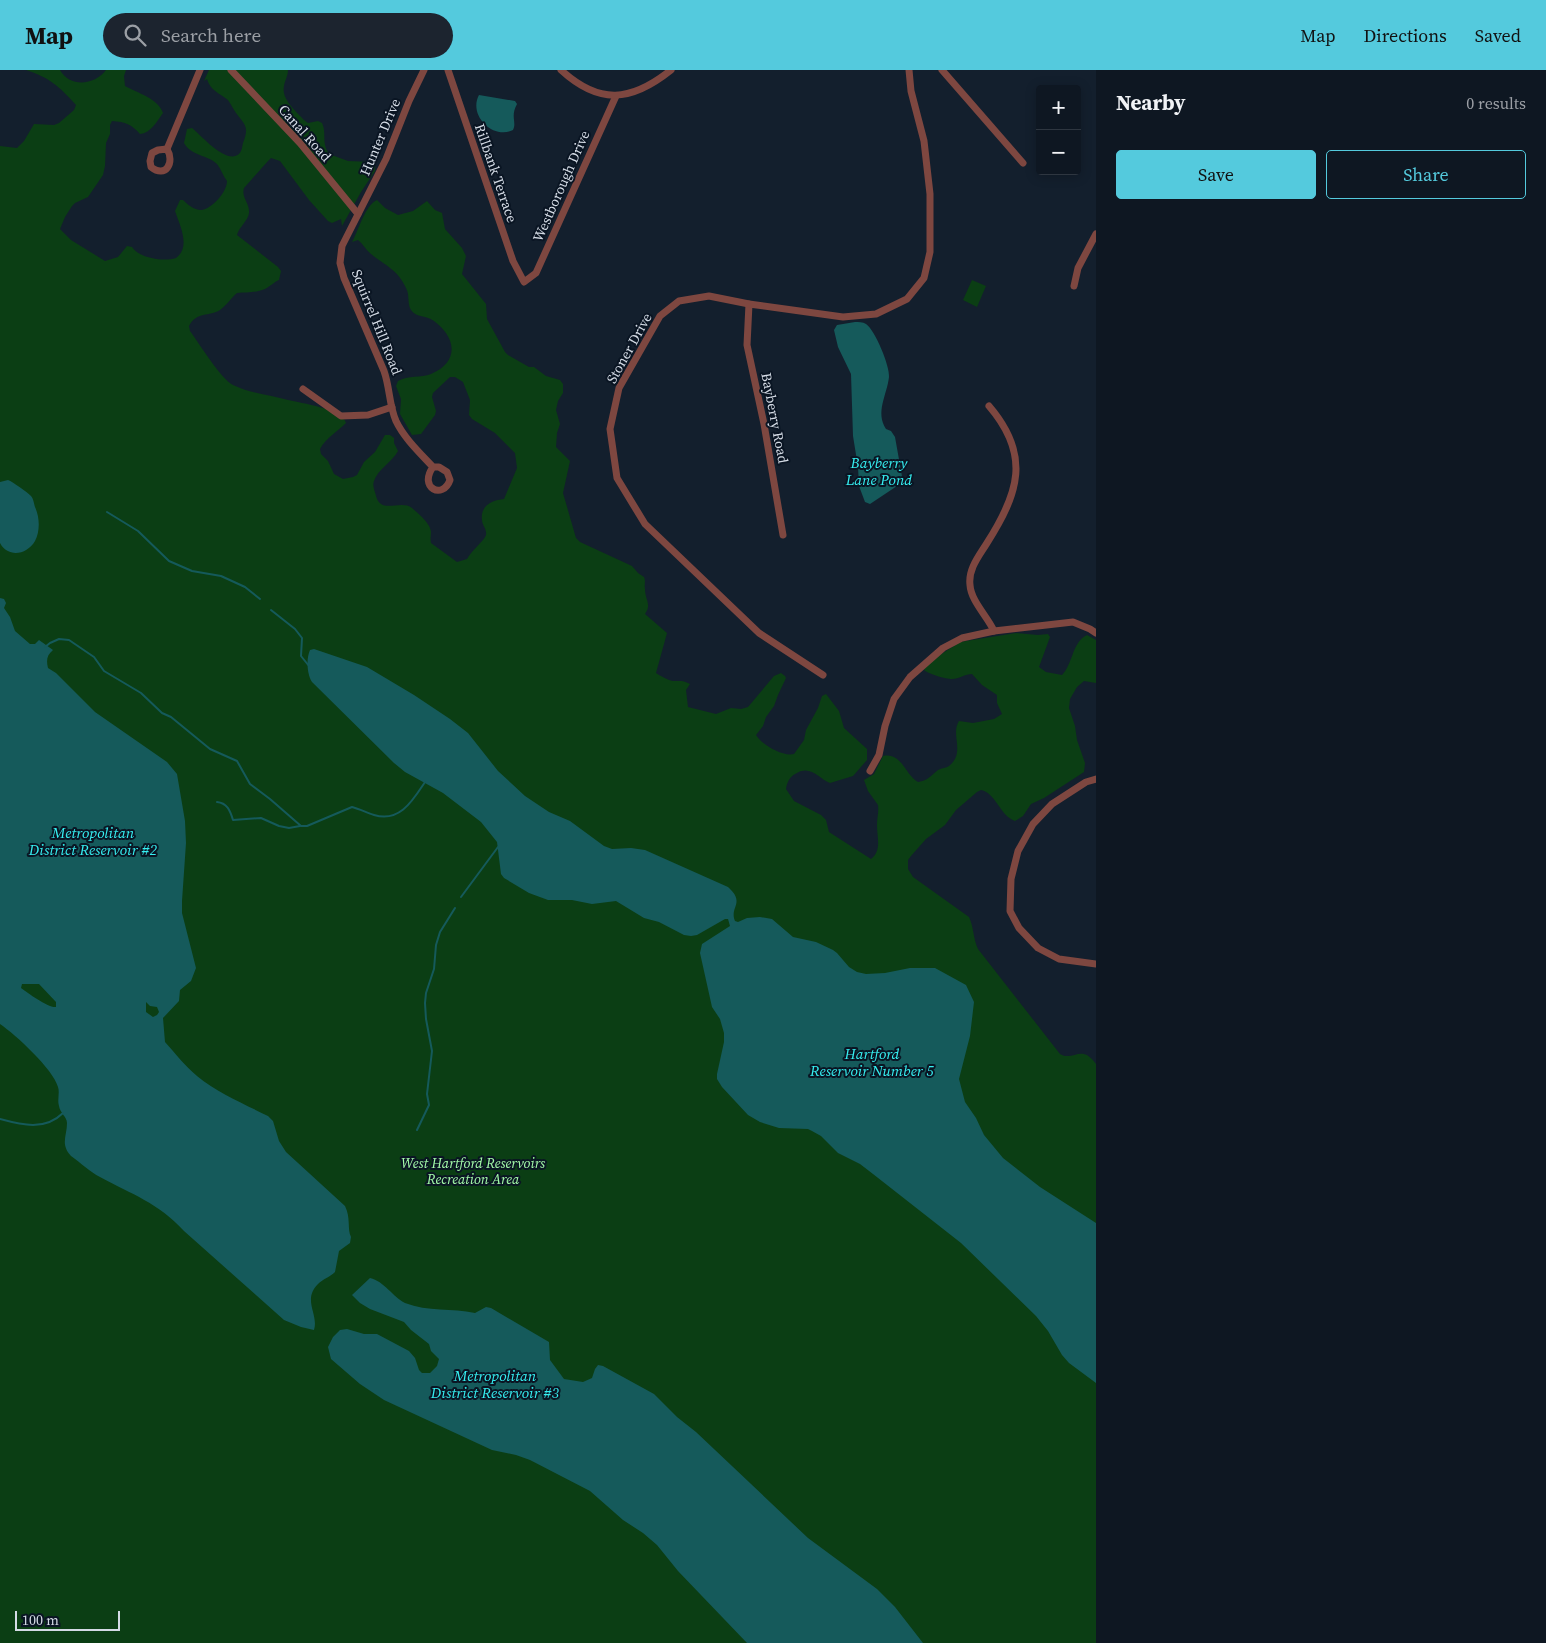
<!DOCTYPE html>
<meta charset="utf-8">
<style>
:root{--surface:#0e1722;--page:#1c242f;--text:#f1f3f6;--muted:#9b9fa5;--line:#2e3640;--accent:#54cadd}
body{margin:0;font-family:"Source Serif 4",serif;background:var(--page);color:var(--text)}
.controls{position:absolute;right:15px;top:15px;display:grid;overflow:hidden;border-radius:5px;box-shadow:0 2px 12px #0003}
.controls button{width:45px;height:45px;display:grid;place-items:center;padding:0;border:0;border-bottom:1px solid var(--line);background:var(--surface);color:var(--text);font:25px sans-serif}
.scale{position:absolute;left:15px;bottom:12px;width:105px;box-sizing:border-box;padding-left:5px;border:2px solid #d4dbe5;border-top:0;font-size:14px;line-height:18px;white-space:nowrap;color:#d4dbe5;-webkit-text-stroke:4px #0a1523;paint-order:stroke}
.list{margin:0;padding:0;list-style:none}
h2{display:flex;justify-content:space-between;align-items:center;height:65px;margin:0;padding:0 20px;font-size:21px}
h2 small{font-size:16px;font-weight:400;color:var(--muted)}
.actions{display:flex;gap:10px;padding:15px 20px}
.actions a{flex:1;padding:11px 0;border:1px solid var(--accent);border-radius:5px;text-align:center;font-size:18px;color:var(--accent)}
.actions .main{background:var(--accent);color:#111}
.icon{flex:none;width:28px;height:28px;fill:none;stroke:currentColor;stroke-width:2;stroke-linecap:round;stroke-linejoin:round}
.map{position:relative;flex:none;width:1096px;height:1573px;overflow:hidden}
header{display:flex;align-items:center;gap:30px;box-sizing:border-box;height:70px;padding:0 25px;background:var(--accent);color:#111}
header strong{font-size:24px}
nav{display:flex;gap:28px;margin-inline-start:auto;font-size:18px}
.search{width:350px;height:45px;background:var(--page);display:flex;align-items:center;gap:12px;box-sizing:border-box;padding:0 18px;border-radius:28px;color:var(--muted);font-size:19px}
main{display:flex}
aside{flex:1;background:var(--surface)}
.map>svg:first-child{display:block}
.green{fill:#0b3e14}
.water{fill:#155a5b;fill-rule:evenodd}
.lines{fill:none;stroke-linecap:round;stroke-linejoin:round}
.stream{stroke:#155a5b;stroke-width:2}
.street{stroke:#7e4740;stroke-width:7}
.labels{text-anchor:middle;stroke-width:4;stroke-linejoin:round;paint-order:stroke}
.street-label{font-size:14px;fill:#d4dbe5;stroke:#0a1523}
.park-label{font-size:14px;font-style:italic;fill:#a5fdaa;stroke:#0a1523}
.water-label{font-size:15px;font-style:italic;fill:#36f0f2;stroke:#0a1523}
</style>
<header>
<strong>Map</strong>
<div class="search"><svg class="icon" aria-label="search" viewBox="0 0 24 24"><circle cx="10" cy="10" r="6"/><path d="M15 15l6 6"/></svg>Search here</div>
<nav><a>Map</a><a>Directions</a><a>Saved</a></nav>
</header>
<main>
<div class="map">
<svg width="1096" height="1573" viewBox="0 0 1096 1573">
<rect width="100%" height="100%" fill="#131f2d"/>
<g class="green">
<path d="M26 0H60C70 18 95 15 106 0H126L124 6 125 16C137 23 158 28 163 43 157 51 151 63 140 64 131 54 126 52 112 51L110 55V64L106 73 105 96 103 105 88 127 75 133 72 136 65 147 60 159 71 170 105 191 118 187 127 176 132 177C139 188 163 192 176 188 191 177 180 156 175 141L180 130H183C187 134 194 140 201 140 212 139 227 122 227 111 223 106 221 99 217 94 208 85 191 86 184 73L187 59 192 58C201 65 226 95 239 84 242 81 242 77 243 73 249 57 246 56 236 43 233 39 231 34 228 30 219 23 210 20 207 9L204 11 209 0H288C288 6 285 10 284 16 281 29 296 41 304 50L308 53 318 51 322 53C327 64 321 71 329 84L348 91 372 92 375 96V101L361 122 342 156 341 149 332 153 328 151 309 130 280 91 271 88 268 91 244 118C241 128 250 133 249 143 248 151 239 157 237 165L278 197 281 201 279 210C274 212 271 216 265 219 255 223 247 222 237 223 231 228 226 236 220 240 209 247 197 241 189 256L190 261C199 273 221 309 233 315 249 323 271 325 288 330 301 333 343 339 346 353 337 362 326 368 320 379L321 384 328 391 334 404 343 409 353 407 357 405 364 392 375 382 385 365H390L394 368V373L398 381C392 392 378 399 374 411 372 416 375 421 376 426 381 445 401 429 412 438 418 443 431 454 431 462 431 466 430 468 431 473L457 492 467 489C471 481 484 471 486 465 487 459 482 455 482 450 480 435 493 430 504 429L517 398 515 383 495 363 472 349 469 345 470 330 463 312 455 307H450L433 323 432 327 436 341 435 345 421 364 412 365 400 344 401 329 396 316 398 311C408 305 421 308 431 304 460 292 456 267 434 251 427 245 416 248 411 240 407 234 410 225 406 218 397 199 386 196 371 184 366 180 363 174 358 170L352 172C358 162 365 135 377 130L385 138 398 145 413 141 427 131 435 140 442 143 445 159 462 178 466 186 462 204 486 234 487 249 505 282 508 285 529 297H534L546 306 560 310 563 314V323L558 331 556 340 560 354 557 363 556 377 570 391 563 423 576 468 580 472 632 496 638 503 644 507C646 512 644 514 645 519 645 530 652 534 645 544L667 563 656 603C661 606 667 610 673 611 680 611 683 610 690 614L686 620 688 637 716 644 731 638 741 639 748 637 774 606 781 603 785 606 786 608 778 625 774 636 766 647 763 656 756 665C762 675 783 687 794 684L804 670 806 660 818 638 822 626 826 624 839 641 844 658 867 679V690L853 706 830 713C819 709 811 695 797 703 790 706 787 712 786 719L794 731 821 745 826 750 829 762 871 789C882 780 877 768 877 755 877 748 879 742 878 735L868 721 864 710 874 704 883 686C902 682 905 705 918 712 929 710 930 706 938 700 942 698 946 698 949 696 966 682 950 665 959 651L973 653 994 649 1002 644 997 633V625L982 615 972 604C965 604 959 609 952 609 946 609 928 604 924 600L925 598 940 585 960 572 1016 563 1038 565 1048 564 1050 567 1039 597 1046 602 1062 605C1073 594 1072 572 1087 565L1096 570V613L1084 611 1077 617 1070 629 1069 638 1075 656 1077 670 1085 693 1084 702 1044 728 1031 734 1023 746 1015 751C1000 746 996 723 981 720L977 722 956 740 945 755 926 769 911 786 908 790V799L913 807 969 847C974 858 973 868 978 879L1060 984C1074 992 1081 973 1096 994V1573H0V76L17 78 24 71 34 54 54 55 59 53 74 40 76 35C59 16 50 8 26 0Z"/>
<path d="M972 210 986 216 977 237 963 230Z"/>
</g>
<g class="water">
<path d="M479 25 515 31 517 34C510 47 517 52 513 60 493 70 468 45 479 25Z"/>
<path d="M855 252C858 252 863 252 866 254 875 260 890 296 889 307 887 325 875 342 886 359L891 361 895 367 903 412 870 434 865 432 859 416 858 397 853 366 851 304 838 277 834 260 837 255Z"/>
<path d="M8 410C13 412 27 422 31 426 33 428 34 433 35 437 40 448 40 461 35 471 27 485 8 488 0 473V412Z"/>
<path d="M0 528 4 529 6 533 4 538 10 547 15 561 30 574H35L39 570 53 580C47 585 46 590 48 598L56 603 95 642 167 692 177 704 185 751 186 773 182 831V843L196 898 191 911 180 920 179 931 163 948 165 972C175 983 185 996 197 1006 218 1023 244 1034 268 1046L273 1051 279 1071 286 1082 345 1136C351 1148 347 1159 351 1167L350 1173 339 1181 335 1202C330 1207 323 1209 318 1214 302 1230 319 1244 314 1260L301 1257 284 1250 184 1161C157 1132 133 1125 100 1107 90 1102 81 1093 71 1086 60 1074 67 1066 67 1053 67 1047 60 1043 59 1036 57 1030 60 1023 58 1017 53 999 16 965 0 954ZM22 914H39L56 932V937C48 938 28 923 21 918ZM146 932 150 936 157 937 159 942 157 945 153 947 146 942Z"/>
<path d="M314 579 367 597 414 625 450 649 468 663 498 701 525 726 549 742 570 751 604 776 612 779 631 778 645 780 728 817C746 833 729 837 735 851L738 852 747 848 760 847 772 849 793 867 816 872 833 880 837 883 849 897 857 902 866 904 885 903 910 898H935L966 915 974 932 970 966 959 1009 965 1032 976 1048 984 1065 1003 1088 1040 1117 1096 1153V1313L1069 1293 1062 1285 1048 1261 1036 1246 961 1173 873 1104 860 1094 838 1083 821 1066 812 1061 808 1059 779 1058 760 1052 748 1045 722 1017 717 1009V1004L724 972V963L720 949 712 937 700 883 702 874 730 856 728 849H725L697 865 691 866 684 865 659 852 644 848 616 831 592 834 572 830H548L529 823 504 808 501 804 497 772 481 752 443 723 405 702 394 693 312 612C307 604 306 589 310 580Z"/>
<path d="M370 1208C384 1211 393 1227 405 1233 428 1242 452 1238 475 1243L486 1237 491 1238 549 1272 550 1290 564 1309 583 1312 592 1308 595 1299 598 1295 603 1296 654 1324 677 1347 696 1362 808 1468 877 1519 895 1537 923 1573H747L678 1501 657 1475 643 1463 623 1450 590 1421 530 1390 516 1385 492 1380 384 1330 360 1314 331 1289 328 1277 333 1267 340 1260 347 1259 364 1264H377L409 1281 415 1288 419 1300 422 1303H430L437 1296 439 1289 431 1281 429 1274 411 1260 404 1252 370 1239 360 1233 352 1225Z"/>
</g>
<g class="lines">
<g class="stream">
<path d="M107 442 138 461 169 491 192 501 221 506 245 517 260 529"/>
<path d="M271 540 295 559 302 568 301 586 309 596"/>
<path d="M45 577 50 573 59 569 69 570 94 587 104 601 141 623 162 643 171 647 210 679 237 691 250 714 270 729 301 756H307L352 737C360 739 367 743 374 745 400 753 413 730 425 712"/>
<path d="M217 732C227 733 230 740 233 750L261 748 279 756 289 758 300 756"/>
<path d="M461 827 498 777"/>
<path d="M0 1049C22 1055 45 1061 63 1043"/>
<path d="M417 1060 429 1035 427 1024 432 981 426 949 425 933 426 923 434 899 436 875 440 862 455 838"/>
</g>
<g class="street">
<path d="M231 0 300 73 358 144"/>
<path d="M424 0 409 31 386 89 342 176 340 193 344 208 384 301C390 318 389 335 396 351 404 368 420 383 433 397H439L447 402 450 410C443 430 418 418 433 397"/>
<path d="M448 0 513 191 524 212 536 203 616 26"/>
<path d="M561 0C599 35 631 32 671 0"/>
<path d="M942 0 1023 93"/>
<path d="M167 79 200 0"/>
<path d="M167 79C175 92 166 109 151 97L150 91 152 83 158 80Z"/>
<path d="M1074 216 1078 198 1096 164"/>
<path d="M749 234 747 275 764 354 783 465"/>
<path d="M303 319 341 346 368 345 392 337"/>
<path d="M989 336C1031 385 1019 423 987 473 979 486 968 499 970 515 971 531 987 546 994 561"/>
<path d="M823 605 759 563 645 454 617 408 610 359 619 318 660 246 679 231 709 226 749 234 843 247 876 244 907 229 924 208 930 182V124L924 71 911 21 909 0"/>
<path d="M870 701 879 685 885 656 894 629 910 607 943 578 962 568 994 561 1073 552 1090 559 1096 563"/>
<path d="M1096 709 1086 712 1052 734 1033 754 1018 781 1011 809 1010 841 1019 858 1038 878 1059 889 1096 894"/>
</g>
</g>
<g class="labels">
<g class="street-label">
<text transform="translate(305 63) rotate(48)" y="5">Canal Road</text>
<text transform="translate(380 67) rotate(-67)" y="5">Hunter Drive</text>
<text transform="translate(496 103) rotate(71)" y="5">Rillbank Terrace</text>
<text transform="translate(561 116) rotate(-66)" y="5">Westborough Drive</text>
<text transform="translate(377 252) rotate(68)" y="5">Squirrel Hill Road</text>
<text transform="translate(629 278) rotate(-61)" y="5">Stoner Drive</text>
<text transform="translate(775 348) rotate(79)" y="5">Bayberry Road</text>
</g>
<g class="park-label">
<text x="473" y="1098">West Hartford Reservoirs<tspan x="473" dy="16">Recreation Area</tspan></text>
</g>
<g class="water-label">
<text x="879" y="398">Bayberry<tspan x="879" dy="17">Lane Pond</tspan></text>
<text x="93" y="768">Metropolitan<tspan x="93" dy="17">District Reservoir #2</tspan></text>
<text x="872" y="989">Hartford<tspan x="872" dy="17">Reservoir Number 5</tspan></text>
<text x="495" y="1311">Metropolitan<tspan x="495" dy="17">District Reservoir #3</tspan></text>
</g>
</g>
</svg>
<div class="controls">
<button>+</button>
<button>−</button>
</div>
<div class="scale">100 m</div>
</div>
<aside>
<h2>Nearby<small>0 results</small></h2>
<ul class="list">
</ul>
<div class="actions"><a class="main">Save</a><a>Share</a></div>
</aside>
</main>
